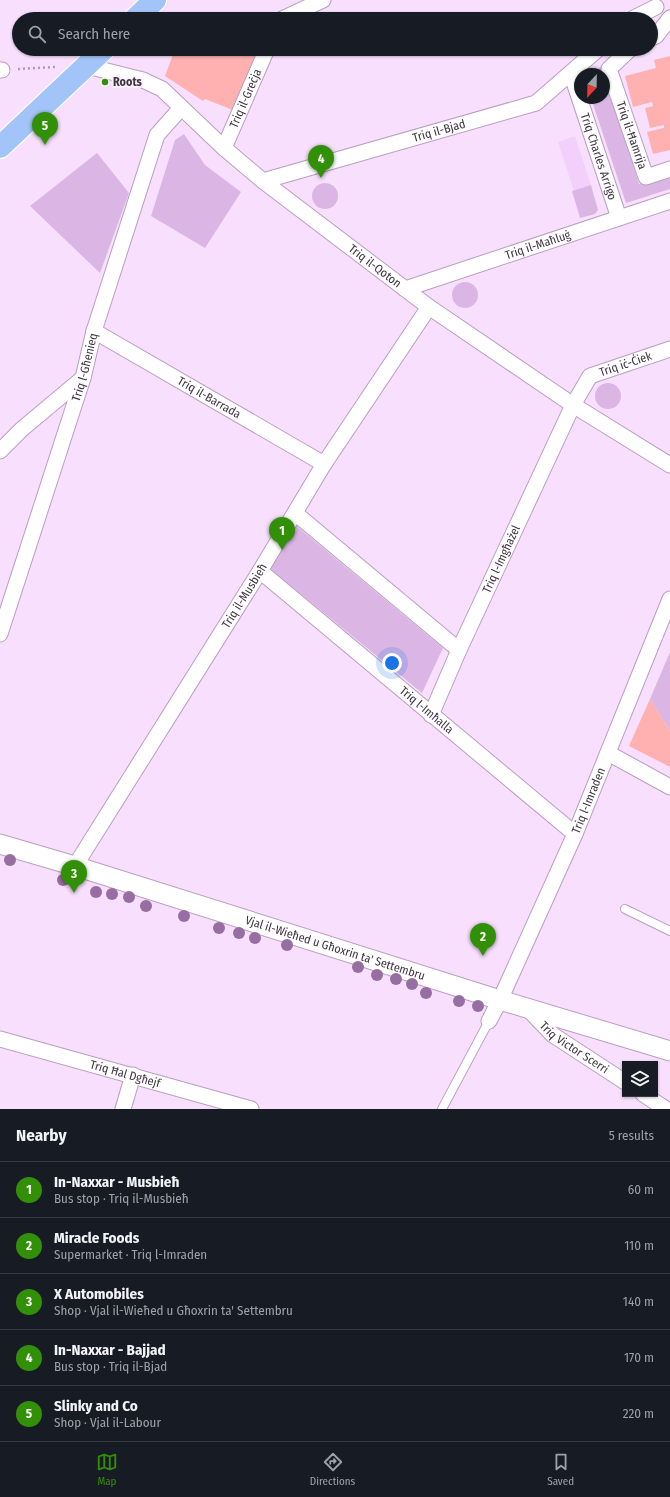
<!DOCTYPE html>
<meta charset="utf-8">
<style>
:root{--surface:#171b24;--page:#20242c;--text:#f1f3f6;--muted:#9ea1a6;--line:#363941;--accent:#329007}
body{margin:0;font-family:"Fira Sans Condensed",sans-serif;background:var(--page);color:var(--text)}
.controls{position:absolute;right:12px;bottom:12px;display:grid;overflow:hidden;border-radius:0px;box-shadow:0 1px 3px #0004}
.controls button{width:36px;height:36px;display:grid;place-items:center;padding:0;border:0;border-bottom:1px solid var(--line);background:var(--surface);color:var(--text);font:20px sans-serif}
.compass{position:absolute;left:574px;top:68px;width:36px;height:36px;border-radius:50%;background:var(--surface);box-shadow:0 1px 3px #0004;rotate:202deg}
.you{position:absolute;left:392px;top:663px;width:14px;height:14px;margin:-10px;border:3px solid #fff;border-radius:50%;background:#1a73e8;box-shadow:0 0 0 6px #1a73e833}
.badge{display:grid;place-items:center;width:26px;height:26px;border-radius:50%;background:var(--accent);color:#fff;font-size:13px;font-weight:700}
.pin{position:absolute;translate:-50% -33px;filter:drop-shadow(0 1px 2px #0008)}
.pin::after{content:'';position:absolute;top:21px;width:14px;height:12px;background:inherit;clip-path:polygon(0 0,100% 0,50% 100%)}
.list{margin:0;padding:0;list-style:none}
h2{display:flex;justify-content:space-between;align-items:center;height:52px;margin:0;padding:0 16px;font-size:17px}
h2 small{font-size:13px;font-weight:400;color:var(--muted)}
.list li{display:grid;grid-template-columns:26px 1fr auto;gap:12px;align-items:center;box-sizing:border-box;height:56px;padding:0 16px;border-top:1px solid var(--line)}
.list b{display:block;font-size:15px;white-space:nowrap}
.list p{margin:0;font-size:13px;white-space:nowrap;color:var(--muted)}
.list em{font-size:13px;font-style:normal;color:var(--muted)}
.icon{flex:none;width:22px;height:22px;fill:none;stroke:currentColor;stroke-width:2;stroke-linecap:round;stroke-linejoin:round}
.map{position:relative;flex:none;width:670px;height:1109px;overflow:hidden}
.search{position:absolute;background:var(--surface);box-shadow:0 1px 3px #0004;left:12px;right:12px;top:12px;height:44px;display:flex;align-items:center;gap:10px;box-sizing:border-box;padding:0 14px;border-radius:22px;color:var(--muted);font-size:15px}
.sheet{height:332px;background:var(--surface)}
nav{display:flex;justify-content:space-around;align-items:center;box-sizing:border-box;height:56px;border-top:1px solid var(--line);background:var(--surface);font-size:11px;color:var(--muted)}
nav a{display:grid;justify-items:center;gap:2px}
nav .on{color:var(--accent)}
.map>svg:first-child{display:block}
.built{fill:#f2d0fb}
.green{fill:#dbb6e5}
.building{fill:#ffb0b0}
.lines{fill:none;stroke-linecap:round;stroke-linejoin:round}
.service-casing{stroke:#ba9ec1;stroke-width:10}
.minor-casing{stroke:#ba9ec1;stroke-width:17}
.tertiary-casing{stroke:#ba9ec1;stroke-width:21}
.primary-casing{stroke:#fff;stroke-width:24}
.path{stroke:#ad9ab2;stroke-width:2.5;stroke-dasharray:2 3;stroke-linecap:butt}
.service{stroke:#fff;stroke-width:8}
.minor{stroke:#fff;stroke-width:15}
.tertiary{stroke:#fff;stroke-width:19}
.primary{stroke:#a2c4f8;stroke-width:22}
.tree{fill:#976ea1}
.poi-dot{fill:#329007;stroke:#f9f3fb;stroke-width:1.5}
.labels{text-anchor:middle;stroke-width:4;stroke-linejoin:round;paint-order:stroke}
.poi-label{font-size:12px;font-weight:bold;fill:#413544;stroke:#f9f3fb;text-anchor:start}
.street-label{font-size:12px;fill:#413544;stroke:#f9f3fb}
</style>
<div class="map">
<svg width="670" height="1109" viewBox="0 0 670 1109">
<rect width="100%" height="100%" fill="#f7dffd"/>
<path class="built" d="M575 136 591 185 574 191 558 142Z"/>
<g class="green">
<path d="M602 66 639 184 670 175V189L626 203 591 98H604V74H592Z"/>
<path d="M184 134 205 165 241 192 205 248 151 216 175 140Z"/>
<path d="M97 153 129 193 100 273 30 206Z"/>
<circle cx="325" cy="196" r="13"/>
<path d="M591 185 598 210 595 214 580 218 572 191Z"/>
<circle cx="465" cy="295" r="13"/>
<circle cx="608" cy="396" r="13"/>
<path d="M294 524 443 648 422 693 269 568Z"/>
<path d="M670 652V731L650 699Z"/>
</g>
<g class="building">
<path d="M175 49H260L233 110 205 99 203 101 165 76Z"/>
<path d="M670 56V150L653 154 647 132 664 128V125L650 128 645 108 653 106 652 102 633 107 625 76 656 68 654 60Z"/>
<path d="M650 699 670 731V767L629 746Z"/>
</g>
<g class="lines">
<defs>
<g id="service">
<path d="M625 909 670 931"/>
<path d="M442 1109 489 1021"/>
</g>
<g id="minor">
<path d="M282 19 323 0"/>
<path d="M632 19 656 7"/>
<path d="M651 38 656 36 670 18"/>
<path id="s1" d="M630 49 609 69 646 177 670 169"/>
<path id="s2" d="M87 66 143 80 162 89 224 148 263 181 429 307 573 405 670 465"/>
<path d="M0 70H2"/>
<path id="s3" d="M571 73 619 218"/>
<path id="s4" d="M224 148 267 49"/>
<path id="s5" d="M263 181 536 103 598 49"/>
<path id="s6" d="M405 289 670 201"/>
<path id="s7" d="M94 331 324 464"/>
<path d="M0 451 22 429 83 378"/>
<path d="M295 513 459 650"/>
<path id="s8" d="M260 571 575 834"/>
<path id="s9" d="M0 634 83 378 94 331 157 135 181 108"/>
<path id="s10" d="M431 715 459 650 573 405 590 376 670 349"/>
<path d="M608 753 670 787"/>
<path id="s11" d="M75 866 260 571 324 464 429 307"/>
<path id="s12" d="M527 1008 553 1035 625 1082"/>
<path id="s13" d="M489 1021 500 1000 575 834 670 599"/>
<path id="s14" d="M0 1039 251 1109"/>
<path d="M643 1094 666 1109"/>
<path d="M123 1109 133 1075"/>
</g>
<g id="tertiary">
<path id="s15" d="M0 844 75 866 500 1000 670 1051"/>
</g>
<g id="primary">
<path d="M135 19 155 0"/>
<path d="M0 147 104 49"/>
</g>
</defs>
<use href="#service" class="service-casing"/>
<use href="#minor" class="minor-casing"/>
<use href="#tertiary" class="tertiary-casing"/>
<use href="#primary" class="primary-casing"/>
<path class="path" d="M18 69 55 67"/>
<use href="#service" class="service"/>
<use href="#minor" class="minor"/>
<use href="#tertiary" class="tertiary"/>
<use href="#primary" class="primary"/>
</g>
<g class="tree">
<circle cx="10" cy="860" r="6"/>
<circle cx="63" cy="880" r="6"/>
<circle cx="96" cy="892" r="6"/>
<circle cx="112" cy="894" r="6"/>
<circle cx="129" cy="897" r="6"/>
<circle cx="146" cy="906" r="6"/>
<circle cx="184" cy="916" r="6"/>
<circle cx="219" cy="928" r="6"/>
<circle cx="239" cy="933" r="6"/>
<circle cx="255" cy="938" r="6"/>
<circle cx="287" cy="945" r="6"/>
<circle cx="358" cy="967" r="6"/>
<circle cx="377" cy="975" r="6"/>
<circle cx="396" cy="979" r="6"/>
<circle cx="412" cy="984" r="6"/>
<circle cx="426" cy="993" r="6"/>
<circle cx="459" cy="1001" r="6"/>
<circle cx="478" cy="1006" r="6"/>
</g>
<circle class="poi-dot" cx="105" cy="82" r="4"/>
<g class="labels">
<g class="poi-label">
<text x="113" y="86">Roots</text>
</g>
<g class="street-label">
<text dy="4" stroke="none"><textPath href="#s4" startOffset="54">Triq il-Greċja</textPath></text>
<text dy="4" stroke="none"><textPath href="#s5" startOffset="183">Triq il-Bjad</textPath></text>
<text dy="4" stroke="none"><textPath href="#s1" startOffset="99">Triq il-Ħamrija</textPath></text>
<text dy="4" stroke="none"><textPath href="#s3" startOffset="88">Triq Charles Arrigo</textPath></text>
<text dy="4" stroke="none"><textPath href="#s6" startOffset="140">Triq il-Maħluġ</textPath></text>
<text dy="4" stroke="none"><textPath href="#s2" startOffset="356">Triq il-Qoton</textPath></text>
<text dy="4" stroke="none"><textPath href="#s10" startOffset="412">Triq iċ-Ċiek</textPath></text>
<text dy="4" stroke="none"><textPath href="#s9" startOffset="280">Triq l-Għenieq</textPath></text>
<text dy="4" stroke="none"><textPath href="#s7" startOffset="133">Triq il-Barrada</textPath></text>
<text dy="4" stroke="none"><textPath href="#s10" startOffset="171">Triq l-Imgħażel</textPath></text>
<text dy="4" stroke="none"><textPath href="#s11" startOffset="319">Triq il-Musbieħ</textPath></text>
<text dy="4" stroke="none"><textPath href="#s8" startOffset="217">Triq l-Imħalla</textPath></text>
<text dy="4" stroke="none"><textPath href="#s13" startOffset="242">Triq l-Imraden</textPath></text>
<text dy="4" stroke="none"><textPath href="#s15" startOffset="351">Vjal il-Wieħed u Għoxrin ta' Settembru</textPath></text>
<text dy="4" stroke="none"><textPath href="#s12" startOffset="62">Triq Victor Scerri</textPath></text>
<text dy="4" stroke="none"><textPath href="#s14" startOffset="130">Triq Ħal Dgħejf</textPath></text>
</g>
</g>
</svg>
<div class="controls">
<button><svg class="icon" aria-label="layers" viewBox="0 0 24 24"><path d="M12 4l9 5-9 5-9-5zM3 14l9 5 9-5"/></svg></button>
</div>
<svg class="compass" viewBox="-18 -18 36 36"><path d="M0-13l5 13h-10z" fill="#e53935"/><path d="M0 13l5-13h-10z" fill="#9ea1a6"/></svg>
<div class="you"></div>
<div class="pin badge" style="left:282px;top:550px">1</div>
<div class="pin badge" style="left:483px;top:956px">2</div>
<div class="pin badge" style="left:74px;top:893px">3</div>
<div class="pin badge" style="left:321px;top:178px">4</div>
<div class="pin badge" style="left:45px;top:145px">5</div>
<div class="search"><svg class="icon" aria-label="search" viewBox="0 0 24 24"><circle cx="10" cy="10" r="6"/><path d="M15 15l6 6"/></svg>Search here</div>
</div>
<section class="sheet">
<h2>Nearby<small>5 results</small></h2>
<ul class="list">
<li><span class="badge">1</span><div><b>In-Naxxar - Musbieħ</b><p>Bus stop · Triq il-Musbieħ</p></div><em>60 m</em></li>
<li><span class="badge">2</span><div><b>Miracle Foods</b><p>Supermarket · Triq l-Imraden</p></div><em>110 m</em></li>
<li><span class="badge">3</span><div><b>X Automobiles</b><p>Shop · Vjal il-Wieħed u Għoxrin ta' Settembru</p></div><em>140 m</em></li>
<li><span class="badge">4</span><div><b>In-Naxxar - Bajjad</b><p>Bus stop · Triq il-Bjad</p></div><em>170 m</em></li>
<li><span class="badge">5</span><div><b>Slinky and Co</b><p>Shop · Vjal il-Labour</p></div><em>220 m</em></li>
</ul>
</section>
<nav>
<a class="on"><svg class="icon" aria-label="map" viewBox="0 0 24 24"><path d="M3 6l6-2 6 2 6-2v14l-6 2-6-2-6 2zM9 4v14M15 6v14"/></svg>Map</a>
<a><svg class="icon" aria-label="directions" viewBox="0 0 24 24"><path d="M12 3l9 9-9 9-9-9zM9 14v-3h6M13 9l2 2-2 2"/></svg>Directions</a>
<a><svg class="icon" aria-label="saved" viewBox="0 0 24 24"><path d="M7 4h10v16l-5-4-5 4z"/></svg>Saved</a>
</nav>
